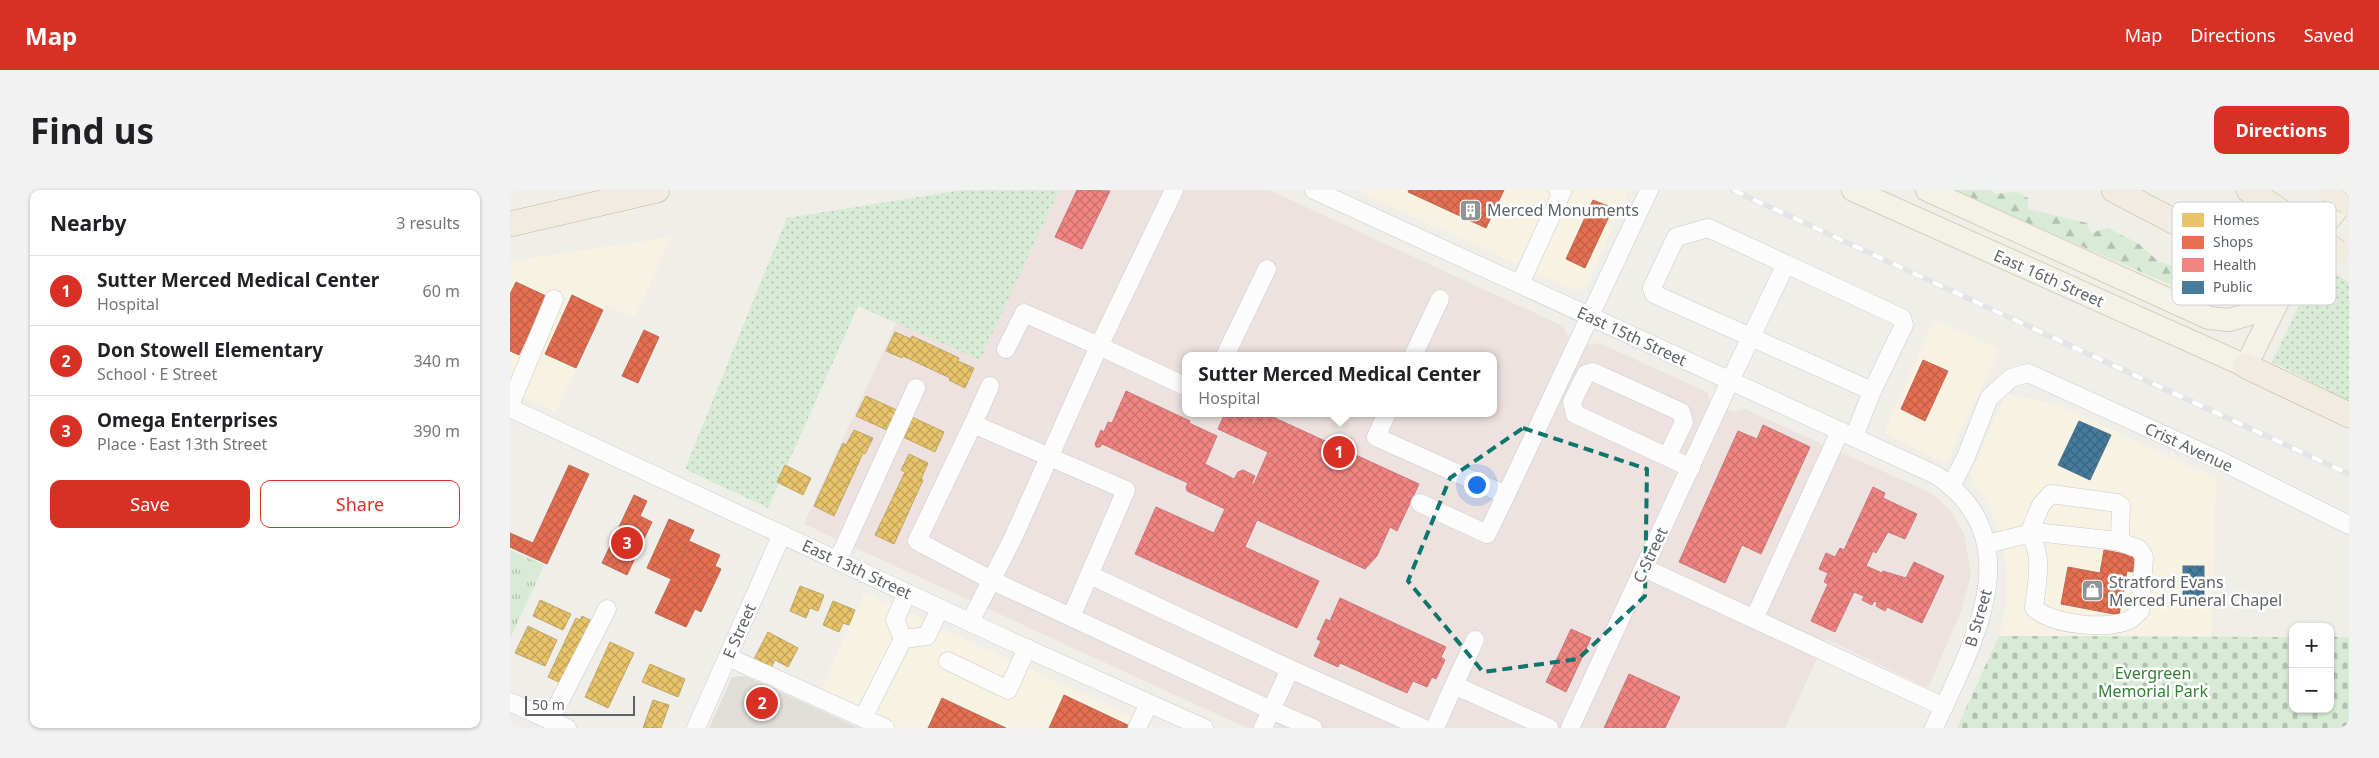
<!DOCTYPE html>
<meta charset="utf-8">
<style>
:root{--surface:#fff;--page:#f2f2f2;--text:#202124;--muted:#757577;--line:#e0e0e0;--accent:#d93025}
body{margin:0;font-family:"Noto Sans",sans-serif;background:var(--page);color:var(--text)}
.controls{position:absolute;right:15px;bottom:15px;display:grid;overflow:hidden;border-radius:10px;box-shadow:0 1px 4px #0004}
.controls button{width:45px;height:45px;display:grid;place-items:center;padding:0;border:0;border-bottom:1px solid var(--line);background:var(--surface);color:var(--text);font:25px sans-serif}
.scale{position:absolute;left:15px;bottom:12px;width:110px;box-sizing:border-box;padding-left:5px;border:2px solid #5e6368;border-top:0;font-size:14px;line-height:18px;white-space:nowrap;color:#5e6368;-webkit-text-stroke:4px #fff;paint-order:stroke}
.you{position:absolute;left:966px;top:294px;width:18px;height:18px;margin:-12px;border:4px solid #fff;border-radius:50%;background:#1a73e8;box-shadow:0 0 0 8px #1a73e833}
.badge{display:grid;place-items:center;width:32px;height:32px;border-radius:50%;background:var(--accent);color:#fff;font-size:16px;font-weight:700}
.pin{position:absolute;translate:-50% -50%;border:2px solid #fff;box-shadow:0 1px 5px #0006}
.popup{position:absolute;left:672px;top:162px;width:315px;height:65px;box-sizing:border-box;display:grid;place-content:center;border-radius:10px;background:var(--surface);filter:drop-shadow(0 1px 4px #0005);font-size:16px;white-space:nowrap;color:var(--muted)}
.popup b{font-size:19px;color:var(--text)}
.popup::after{content:'';position:absolute;left:50%;top:100%;margin-left:-10px;border:10px solid transparent;border-top-color:var(--surface)}
.list{margin:0;padding:0;list-style:none}
h2{display:flex;justify-content:space-between;align-items:center;height:65px;margin:0;padding:0 20px;font-size:21px}
h2 small{font-size:16px;font-weight:400;color:var(--muted)}
.list li{display:grid;grid-template-columns:32px 1fr auto;gap:15px;align-items:center;box-sizing:border-box;height:70px;padding:0 20px;border-top:1px solid var(--line)}
.list b{display:block;font-size:19px;white-space:nowrap}
.list p{margin:0;font-size:16px;white-space:nowrap;color:var(--muted)}
.list em{font-size:16px;font-style:normal;color:var(--muted)}
.actions{display:flex;gap:10px;padding:15px 20px}
.actions a{flex:1;padding:11px 0;border:1px solid var(--accent);border-radius:10px;text-align:center;font-size:18px;color:var(--accent)}
.actions .main{background:var(--accent);color:#fff}
.map{position:relative;flex:none;width:1839px;height:538px;overflow:hidden;border-radius:10px}
header{display:flex;align-items:center;gap:30px;box-sizing:border-box;height:70px;padding:0 25px;background:var(--accent);color:#fff}
header strong{font-size:24px}
nav{display:flex;gap:28px;margin-inline-start:auto;font-size:18px}
.intro{display:flex;align-items:center;justify-content:space-between;box-sizing:border-box;height:120px;padding:0 30px}
h1{margin:0;font-size:35px}
.button{padding:12px 22px;border-radius:10px;background:var(--accent);color:#fff;font-size:18px;font-weight:700}
main{display:flex;gap:30px;padding:0 30px}
aside{flex:1;background:var(--surface);border-radius:10px;box-shadow:0 1px 4px #0004}
.map>svg:first-child{display:block}
.commercial{fill:#f8f2e3}
.education{fill:#e0ded9}
.medical{fill:#ede2df;fill-rule:evenodd}
.grass{fill:url(#grass-dots)}
.forest{fill:url(#forest-firs)}
.cemetery{fill:url(#cemetery-stones)}
.park{fill:url(#park-tufts)}
.homes{fill:url(#homes-cross-hatch);stroke:#bfa769}
.shops{fill:url(#shops-cross-hatch);stroke:#be6b58}
.health{fill:url(#health-cross-hatch);stroke:#c67a7a}
.public{fill:url(#public-cross-hatch);stroke:#4c748d}
.lines{fill:none;stroke-linecap:round;stroke-linejoin:round}
.minor-casing{stroke:#cacaca;stroke-width:19}
.major-casing{stroke:#d7ceb7;stroke-width:24}
.highway-casing{stroke:#c7b795;stroke-width:26}
.minor{stroke:#fdfcfc;stroke-width:18}
.major{stroke:#f4f1e9;stroke-width:22}
.highway{stroke:#f1ece2;stroke-width:25}
.rail-casing{stroke:#e4e4e4;stroke-width:5.5}
.rail{stroke:#fff;stroke-width:4;stroke-dasharray:11;stroke-linecap:butt}
.highway-bridge-casing{stroke:#c7b795;stroke-width:26;stroke-linecap:butt}
.highway-bridge{stroke:#f1ece2;stroke-width:25}
.marked{fill:none;stroke:#0f766e;stroke-width:4;stroke-dasharray:10 6;stroke-linejoin:round}
.labels{text-anchor:middle;stroke-width:5;stroke-linejoin:round;paint-order:stroke}
.poi-label{font-size:16px;fill:#5e6368;stroke:#fff;text-anchor:start}
.street-label{font-size:16px;fill:#5e6368;stroke:#fff}
.park-label{font-size:16px;fill:#328234;stroke:#fff}
.key{fill:#fff;stroke:#cfd0d2;stroke-width:1}
.key-label{font-size:14px;fill:#5e6368}
</style>
<header>
<strong>Map</strong>
<nav><a>Map</a><a>Directions</a><a>Saved</a></nav>
</header>
<div class="intro"><h1>Find us</h1><a class="button">Directions</a></div>
<main>
<aside>
<h2>Nearby<small>3 results</small></h2>
<ul class="list">
<li><span class="badge">1</span><div><b>Sutter Merced Medical Center</b><p>Hospital</p></div><em>60 m</em></li>
<li><span class="badge">2</span><div><b>Don Stowell Elementary</b><p>School · E Street</p></div><em>340 m</em></li>
<li><span class="badge">3</span><div><b>Omega Enterprises</b><p>Place · East 13th Street</p></div><em>390 m</em></li>
</ul>
<div class="actions"><a class="main">Save</a><a>Share</a></div>
</aside>
<div class="map">
<svg width="1839" height="538" viewBox="0 0 1839 538">
<defs>
<pattern id="grass-dots" width="8" height="8" patternUnits="userSpaceOnUse" patternTransform="scale(1.25)"><rect width="8" height="8" fill="#d7ebd5"/><path d="M2 2h.1M6 6h.1" fill="none" stroke="#b2c2b1" stroke-width="1.8" stroke-linecap="round"/></pattern>
<pattern id="forest-firs" width="22" height="20" patternUnits="userSpaceOnUse" patternTransform="scale(1.25)"><rect width="22" height="20" fill="#d7ebd5"/><path d="M5 1l3.5 6h-7zM16 11l3.5 6h-7z" fill="#b2c2b1"/></pattern>
<pattern id="cemetery-stones" width="16" height="16" patternUnits="userSpaceOnUse" patternTransform="scale(1.25)"><rect width="16" height="16" fill="#d7ebd5"/><path d="M2 7V4a2 2 0 0 1 4 0v3zM10 15v-3a2 2 0 0 1 4 0v3z" fill="#b2c2b1"/></pattern>
<pattern id="park-tufts" width="24" height="20" patternUnits="userSpaceOnUse" patternTransform="scale(1.25)"><rect width="24" height="20" fill="#d7ebd5"/><path d="M3 7l-1-3M5 7V3M7 7l1-3M15 17l-1-3M17 17v-4M19 17l1-3" fill="none" stroke="#b2c2b1"/></pattern>
<pattern id="homes-cross-hatch" width="8" height="8" patternUnits="userSpaceOnUse" patternTransform="scale(1.25)"><rect width="8" height="8" fill="#e9c46a"/><path d="M0 0l8 8M0 8l8-8" fill="none" stroke="#c0a35b"/></pattern>
<pattern id="shops-cross-hatch" width="8" height="8" patternUnits="userSpaceOnUse" patternTransform="scale(1.25)"><rect width="8" height="8" fill="#e76f51"/><path d="M0 0l8 8M0 8l8-8" fill="none" stroke="#be5f47"/></pattern>
<pattern id="health-cross-hatch" width="8" height="8" patternUnits="userSpaceOnUse" patternTransform="scale(1.25)"><rect width="8" height="8" fill="#f28482"/><path d="M0 0l8 8M0 8l8-8" fill="none" stroke="#c7706e"/></pattern>
<pattern id="public-cross-hatch" width="8" height="8" patternUnits="userSpaceOnUse" patternTransform="scale(1.25)"><rect width="8" height="8" fill="#457b9d"/><path d="M0 0l8 8M0 8l8-8" fill="none" stroke="#3b647e"/></pattern>
</defs>
<rect width="100%" height="100%" fill="#efeee9"/>
<g class="commercial">
<path d="M851 0H1119L1077 96 1066 101 850 2Z"/>
<path d="M161 47 125 128 96 115 46 222 0 201V71Z"/>
<path d="M1424 129 1490 159 1436 274 1374 243Z"/>
<path d="M1496 204 1549 215 1706 288 1701 447 1489 446 1497 411 1496 373 1489 341 1475 309 1463 295 1461 282Z"/>
<path d="M354 402 646 538H383L310 503Z"/>
</g>
<path class="education" d="M235 486 349 538H199L222 487Z"/>
<path class="medical" d="M549 0H759L1053 136 1057 146 1078 155 1089 153 1197 202 1200 211 1223 222 1235 219 1421 303 1441 321 1454 344 1461 385 1451 422 1418 498 1316 449 1275 538H737L294 334 387 131 470 170ZM675 166H983V223H675Z"/>
<g class="grass">
<path d="M452 0H549L470 170 348 116 258 318 175 279 277 28Z"/>
<path d="M1810 72 1839 93V211L1762 172Z"/>
</g>
<path class="forest" d="M1442 0H1482L1485 4 1506 2 1518 8V19L1577 33 1580 43 1598 38 1629 54 1649 72 1678 80 1682 92 1673 100Z"/>
<path class="cemetery" d="M1489 446 1783 447V519H1820V447H1839V538H1447Z"/>
<path class="park" d="M0 360 34 375 0 449Z"/>
<g class="homes">
<path d="M385 142 401 149 402 146 449 168 448 171 464 178 455 198 439 190 440 188 393 166 392 168 376 161Z"/>
<path d="M356 206 389 221 379 241 346 226Z"/>
<path d="M402 227 434 242 425 262 393 247Z"/>
<path d="M344 240 363 248 355 264 353 263 324 326 304 316 333 253 336 255Z"/>
<path d="M399 264 418 273 411 289 413 290 384 354 365 345 395 282 391 280Z"/>
<path d="M275 275 301 288 293 305 267 292Z"/>
<path d="M290 396 314 405 308 421 300 418 296 428 280 421Z"/>
<path d="M30 410 61 424 53 440 23 426Z"/>
<path d="M323 411 345 420 339 435 333 433 329 442 313 435Z"/>
<path d="M72 426 82 431 53 494 38 487 66 428 70 430Z"/>
<path d="M18 436 47 450 35 476 5 463Z"/>
<path d="M258 442 288 458 278 477 265 470 261 478 244 469Z"/>
<path d="M100 452 124 463 98 518 75 507Z"/>
<path d="M140 474 175 489 168 507 132 492Z"/>
<path d="M143 510 159 515 151 538H133Z"/>
</g>
<g class="shops">
<path d="M899 0H994L976 38 898 2Z"/>
<path d="M1083 10 1103 18 1075 78 1056 69Z"/>
<path d="M6 92 36 106 9 165 0 161V104Z"/>
<path d="M62 105 93 120 66 178 35 164Z"/>
<path d="M134 140 149 147 128 193 112 186Z"/>
<path d="M1413 170 1438 181 1415 231 1391 219Z"/>
<path d="M59 275 79 284 37 374 0 357V343L23 353Z"/>
<path d="M124 305 137 311 130 326 142 332 117 385 92 373Z"/>
<path d="M159 329 184 340 161 389 137 378Z"/>
<path d="M179 351 210 365 205 376 211 379 191 422 185 419 176 437 145 423Z"/>
<path d="M1594 360 1626 366 1623 382 1617 381 1609 425 1551 414 1558 377 1590 383Z"/>
<path d="M554 505 622 537 621 538H539Z"/>
<path d="M432 508 496 538H418Z"/>
</g>
<g class="health">
<path d="M567 0 600 1 572 59 545 47Z"/>
<path d="M616 201 680 231 679 233 707 246 695 274 724 289 728 282 733 280 745 286 742 293 744 294 758 262 708 239 715 223H754L909 294 887 341 880 337 867 366 855 379 747 330 735 357 809 391 787 438 625 364 646 317 704 343 715 319 677 301 676 297 678 293 592 254 590 257H586L585 254 591 240 594 242 598 232 602 233Z"/>
<path d="M1253 235 1300 257 1251 364 1232 355 1215 393 1169 372 1228 241 1247 249Z"/>
<path d="M1363 297 1375 303 1373 308 1407 324 1395 349 1378 342 1366 363 1363 361 1356 376 1372 383 1373 381 1396 388 1404 372 1434 386 1412 433 1377 417 1375 421 1366 416 1367 412 1364 411 1362 415 1352 410 1354 406 1344 402 1325 442 1301 431 1318 394 1314 392 1318 383 1309 379 1316 363 1325 367 1330 358 1334 360Z"/>
<path d="M830 408 936 457 931 467 935 470 926 489 922 487 917 497 903 491 897 503 830 473 828 477 804 466 811 451 807 449 816 429 820 431Z"/>
<path d="M1061 439 1081 448 1056 502 1036 492Z"/>
<path d="M1119 484 1170 507 1155 538H1094Z"/>
</g>
<g class="public">
<path d="M1569 231 1601 245 1580 290 1548 275Z"/>
<rect x="1673" y="376" width="21" height="34"/>
</g>
<g class="lines">
<defs>
<g id="minor">
<path d="M804 0 1426 285C1524 351 1461 456 1424 538"/>
<path d="M1010 94 1052 2 1048 0"/>
<path d="M496 159 514 123 589 156 664 0"/>
<path d="M715 166 757 79"/>
<path d="M903 166 930 109"/>
<path d="M0 215 44 109"/>
<path d="M0 218 498 450 694 538"/>
<path d="M877 223 866 247 996 305 1139 0"/>
<path d="M463 234 480 196"/>
<path d="M1344 247 1362 201"/>
<path d="M1157 267 1174 232 1171 222 1083 182 1076 184 1062 212 1065 224 1181 278"/>
<path d="M1441 296 1456 267 1479 208 1501 188 1518 183 1711 271 1839 335"/>
<path d="M910 313 977 344 996 305"/>
<path d="M1519 343C1534 365 1527 391 1524 418 1542 435 1600 441 1621 429 1624 427 1627 423 1630 421L1634 367 1629 359 1607 351"/>
<path d="M1477 354 1526 342 1607 351 1610 344 1611 316 1607 313 1541 304 1531 315 1519 343"/>
<path d="M328 370 406 198"/>
<path d="M1134 378 1434 517"/>
<path d="M580 385 780 479 753 538"/>
<path d="M397 403 385 430 393 449 417 446 430 418"/>
<path d="M561 427 616 300 463 234 407 351 483 391 761 520 803 538"/>
<path d="M1244 429 1330 241"/>
<path d="M460 432 503 348 589 156 675 196"/>
<path d="M218 467 375 538"/>
<path d="M438 471 498 500 517 458"/>
<path d="M780 479 913 538"/>
<path d="M944 495 965 450"/>
<path d="M0 512 57 538"/>
<path d="M353 528 393 449"/>
<path d="M40 530 97 419"/>
<path d="M186 538 272 344"/>
<path d="M627 538 639 514"/>
<path d="M925 538 944 495 1039 538"/>
<path d="M1060 538 1220 191C1239 152 1257 113 1276 74L1198 38 1166 47 1142 98 1144 104 1362 201 1394 135 1392 128 1276 74"/>
</g>
<g id="major">
<path d="M1343 0 1736 176 1793 60 1839 5"/>
<path d="M1417 0 1699 128 1719 130 1764 117"/>
</g>
<g id="highway">
<path d="M1604 0 1776 90"/>
<path d="M1739 0 1777 26"/>
<path d="M0 34 147 0"/>
<path d="M1736 176 1839 225"/>
</g>
</defs>
<use href="#minor" class="minor-casing"/>
<use href="#major" class="major-casing"/>
<use href="#highway" class="highway-casing"/>
<use href="#minor" class="minor"/>
<use href="#major" class="major"/>
<use href="#highway" class="highway"/>
<defs>
<path id="rail" d="M1223 0 1839 284"/>
</defs>
<use href="#rail" class="rail-casing"/>
<use href="#rail" class="rail"/>
<defs>
<g id="highway-bridge">
<path d="M1821 0 1839 13"/>
<path d="M1777 26 1827 62"/>
</g>
</defs>
<use href="#highway-bridge" class="highway-bridge-casing"/>
<use href="#highway-bridge" class="highway-bridge"/>
</g>
<path class="marked" d="M1013 238 1137 279 1135 406 1068 469 973 482 898 391 940 288Z"/>
<defs>
<symbol id="building-square" viewBox="-11 -11 22 22"><rect x="-9" y="-9" width="18" height="18" rx="4" fill="#919495" stroke="#fff"/><path d="M-4-6H4V6H1V3H-1V6H-4ZM-2.5-4.3h1.7v1.8h-1.7ZM.8-4.3h1.7v1.8H.8ZM-2.5-1h1.7V.8h-1.7ZM.8-1h1.7V.8H.8Z" fill="#fff"/></symbol>
<symbol id="shop-square" viewBox="-11 -11 22 22"><rect x="-9" y="-9" width="18" height="18" rx="4" fill="#919495" stroke="#fff"/><path d="M-5-2.5h2.3a2.7 3.5 0 0 1 5.4 0H5L5.5 6h-11ZM-1.5-2.5h3a1.5 2.3 0 0 0-3 0Z" fill="#fff"/></symbol>
</defs>
<g fill-rule="evenodd">
<use href="#building-square" x="948" y="8" width="25" height="25"/>
<use href="#shop-square" x="1570" y="388" width="25" height="25"/>
</g>
<g class="labels">
<g class="poi-label">
<text x="977" y="26">Merced Monuments</text>
<text x="1599" y="398">Stratford Evans<tspan x="1599" dy="18">Merced Funeral Chapel</tspan></text>
</g>
<g class="street-label">
<text transform="translate(1539 88) rotate(24)" y="6">East 16th Street</text>
<text transform="translate(1122 146) rotate(25)" y="6">East 15th Street</text>
<text transform="translate(1679 257) rotate(25)" y="6">Crist Avenue</text>
<text transform="translate(1140 365) rotate(-65)" y="6">C Street</text>
<text transform="translate(347 379) rotate(25)" y="6">East 13th Street</text>
<text transform="translate(1468 428) rotate(-74)" y="6">B Street</text>
<text transform="translate(229 441) rotate(-66)" y="6">E Street</text>
</g>
<g class="park-label">
<text x="1643" y="489">Evergreen<tspan x="1643" dy="18">Memorial Park</tspan></text>
</g>
</g>
<rect x="1662" y="12" width="164" height="103" rx="8" class="key"/>
<rect x="1672" y="23" width="22" height="14" fill="#e9c46a"/>
<rect x="1672" y="46" width="22" height="13" fill="#e76f51"/>
<rect x="1672" y="68" width="22" height="14" fill="#f28482"/>
<rect x="1672" y="91" width="22" height="13" fill="#457b9d"/>
<g class="key-label">
<text x="1703" y="35">Homes</text>
<text x="1703" y="57">Shops</text>
<text x="1703" y="80">Health</text>
<text x="1703" y="102">Public</text>
</g>
</svg>
<div class="controls">
<button>+</button>
<button>−</button>
</div>
<div class="scale">50 m</div>
<div class="you"></div>
<div class="pin badge" style="left:829px;top:262px">1</div>
<div class="popup"><b>Sutter Merced Medical Center</b>Hospital</div>
<div class="pin badge" style="left:252px;top:513px">2</div>
<div class="pin badge" style="left:117px;top:353px">3</div>
</div>
</main>
